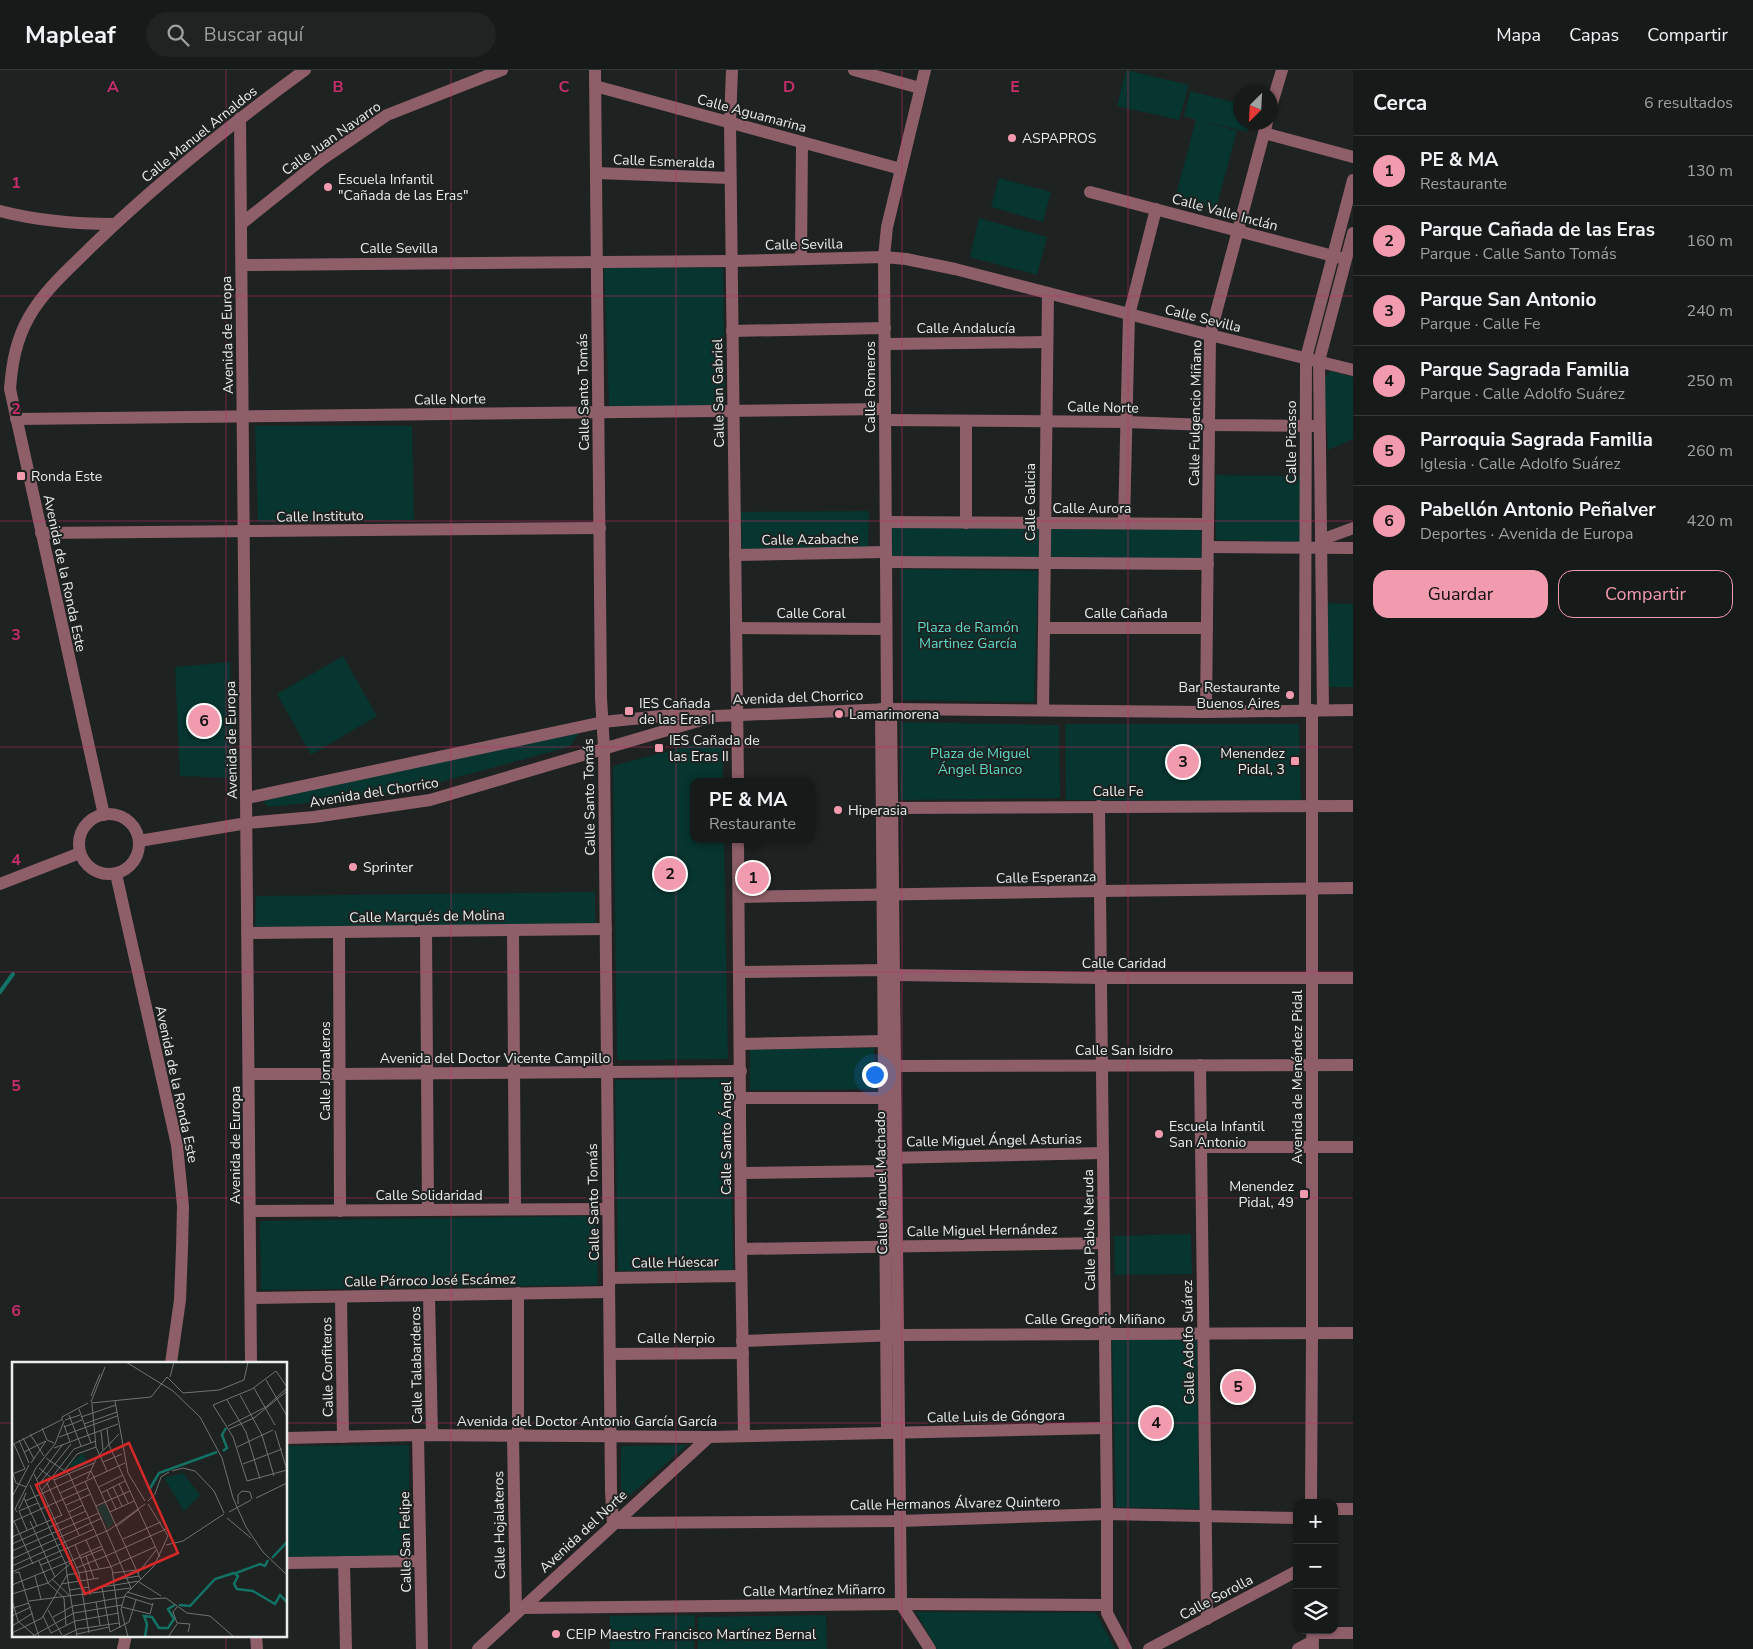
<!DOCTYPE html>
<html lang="es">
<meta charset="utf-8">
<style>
:root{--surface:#161a19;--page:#1f2322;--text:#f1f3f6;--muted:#9ea1a2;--line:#353838;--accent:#f29aae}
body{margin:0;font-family:"Nunito Sans",sans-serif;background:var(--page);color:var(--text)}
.controls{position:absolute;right:15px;bottom:15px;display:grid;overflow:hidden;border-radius:10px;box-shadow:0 1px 4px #0004}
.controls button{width:45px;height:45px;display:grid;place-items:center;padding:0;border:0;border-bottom:1px solid var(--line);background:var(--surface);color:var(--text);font:25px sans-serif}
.compass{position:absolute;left:1233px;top:15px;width:45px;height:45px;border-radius:50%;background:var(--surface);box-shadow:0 1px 4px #0004;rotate:204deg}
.you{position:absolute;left:874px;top:1004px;width:18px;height:18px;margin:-12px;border:4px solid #fff;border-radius:50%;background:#1a73e8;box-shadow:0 0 0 8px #1a73e833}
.badge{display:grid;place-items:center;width:32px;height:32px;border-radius:50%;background:var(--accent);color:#111;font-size:16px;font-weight:700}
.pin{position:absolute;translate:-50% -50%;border:2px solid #fff;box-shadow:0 1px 5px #0006}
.popup{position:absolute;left:690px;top:708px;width:125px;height:65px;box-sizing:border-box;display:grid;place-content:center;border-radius:10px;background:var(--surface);filter:drop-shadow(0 1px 4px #0005);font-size:16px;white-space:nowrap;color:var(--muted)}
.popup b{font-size:19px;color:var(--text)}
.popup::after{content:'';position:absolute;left:50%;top:100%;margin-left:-10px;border:10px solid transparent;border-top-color:var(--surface)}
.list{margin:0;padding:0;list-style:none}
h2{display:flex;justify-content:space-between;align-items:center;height:65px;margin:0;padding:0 20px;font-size:21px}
h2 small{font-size:16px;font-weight:400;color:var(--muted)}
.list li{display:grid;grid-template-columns:32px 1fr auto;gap:15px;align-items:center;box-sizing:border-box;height:70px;padding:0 20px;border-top:1px solid var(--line)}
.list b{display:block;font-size:19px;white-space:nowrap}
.list p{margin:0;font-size:16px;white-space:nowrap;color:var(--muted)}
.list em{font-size:16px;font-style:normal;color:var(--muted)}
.actions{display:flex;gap:10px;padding:15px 20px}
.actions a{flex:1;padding:11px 0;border:1px solid var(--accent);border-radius:15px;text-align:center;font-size:18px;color:var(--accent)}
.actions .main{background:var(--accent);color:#111}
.icon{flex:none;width:28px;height:28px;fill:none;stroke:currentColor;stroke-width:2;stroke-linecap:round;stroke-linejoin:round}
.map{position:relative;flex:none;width:1353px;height:1579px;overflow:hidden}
header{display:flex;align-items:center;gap:30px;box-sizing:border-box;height:70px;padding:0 25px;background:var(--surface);border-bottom:1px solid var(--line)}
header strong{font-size:24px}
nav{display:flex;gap:28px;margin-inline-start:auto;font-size:18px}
.search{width:350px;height:45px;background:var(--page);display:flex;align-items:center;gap:12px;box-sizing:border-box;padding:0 18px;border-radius:28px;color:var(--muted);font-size:19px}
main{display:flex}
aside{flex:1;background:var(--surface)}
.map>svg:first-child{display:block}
.green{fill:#07352f}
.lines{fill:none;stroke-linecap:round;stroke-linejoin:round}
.stream{stroke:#137266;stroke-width:4}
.minor{stroke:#8f5f69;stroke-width:12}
.grid{fill:none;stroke:#c62d6a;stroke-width:1;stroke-opacity:0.55}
.poi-dot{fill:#f29aae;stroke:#1e2221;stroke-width:2}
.labels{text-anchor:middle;stroke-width:4;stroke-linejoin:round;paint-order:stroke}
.street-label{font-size:14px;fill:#eaedec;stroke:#1e2221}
.poi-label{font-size:14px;fill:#eaedec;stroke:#1e2221;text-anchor:start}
.park-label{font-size:14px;fill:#5edac8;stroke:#1e2221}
.inset-river{fill:none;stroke:#137266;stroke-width:2.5}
.inset-road{fill:none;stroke:#707372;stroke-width:1}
.view{fill:#d62828;fill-opacity:0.15;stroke:#d62828;stroke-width:2.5}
.inset-edge{fill:none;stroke:#eaedec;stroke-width:2.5}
.grid-label{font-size:16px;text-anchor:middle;font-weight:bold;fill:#c62d6a;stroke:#1e2221;stroke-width:4;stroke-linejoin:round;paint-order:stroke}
</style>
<header>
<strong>Mapleaf</strong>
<div class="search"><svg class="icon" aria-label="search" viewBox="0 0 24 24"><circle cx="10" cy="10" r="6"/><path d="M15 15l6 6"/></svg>Buscar aquí</div>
<nav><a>Mapa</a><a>Capas</a><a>Compartir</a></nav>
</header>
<main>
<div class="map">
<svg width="1353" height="1579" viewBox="0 0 1353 1579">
<rect width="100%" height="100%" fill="#1e2221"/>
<g class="green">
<path d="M1126 0 1189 15 1179 50 1117 36Z"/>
<path d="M1190 21 1240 34V52L1250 53 1247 62 1199 50 1237 61 1216 139 1175 128 1196 50 1184 46Z"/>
<path d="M999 108 1051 122 1043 152 991 137Z"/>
<path d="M979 148 1047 167 1037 205 970 187Z"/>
<path d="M604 197 723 198 725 336H609Z"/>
<path d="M1331 301 1353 307V369L1328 380 1324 308Z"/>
<path d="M255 356H412L414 450 258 452Z"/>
<path d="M1216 405 1301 406 1300 472 1216 470Z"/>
<path d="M869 441 868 477 742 479 741 442Z"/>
<path d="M891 456 1039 459V488L892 487Z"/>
<path d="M1049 457 1201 458V490L1049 489Z"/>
<path d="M900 499 1038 501 1034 632 902 630Z"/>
<path d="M1326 533 1353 534V617H1327Z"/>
<path d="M343 586 377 646 311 685 277 624Z"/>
<path d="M230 592 233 708 180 706 175 597Z"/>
<path d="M900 652 1059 655 1060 728 900 730Z"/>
<path d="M1065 654H1299L1301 731 1066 730Z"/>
<path d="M581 661 569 677 400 723 269 737 264 733 265 729Z"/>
<path d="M723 666V712H694V769H724L728 989 617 990 613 696Z"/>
<path d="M595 822V854L255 858 256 826Z"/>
<path d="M874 978 875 1019 750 1020V979Z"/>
<path d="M730 1009 733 1200 618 1201 615 1010Z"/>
<path d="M597 1146 598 1215 261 1220 260 1151Z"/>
<path d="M1191 1164 1192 1204 1115 1205 1114 1166Z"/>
<path d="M1197 1269 1199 1439 1116 1437 1112 1270Z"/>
<path d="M409 1375 410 1486 286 1487V1376Z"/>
<path d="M687 1375 621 1433V1376Z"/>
<path d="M916 1542 1096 1543 1115 1579H937Z"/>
<path d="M695 1545 694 1579H610V1546Z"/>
<path d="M826 1545 827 1579H698V1547Z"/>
</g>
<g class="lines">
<path class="stream" d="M0 922 13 904"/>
<g class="minor">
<path d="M595 0 601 628 604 678 611 1421 613 1453 900 1451 1107 1444 1297 1448"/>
<path d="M732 0 730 53 738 712"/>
<path d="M854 0 920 18"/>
<path d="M595 16 901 99"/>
<path d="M1270 40 1282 0"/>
<path d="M240 48 251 1293"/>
<path d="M1264 63 1353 87"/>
<path d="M596 103 730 108"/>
<path d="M1090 122 1341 188"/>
<path d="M0 141C39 151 75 154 114 154"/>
<path d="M241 154 321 90 387 45 502 0"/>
<path d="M801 189 802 73"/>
<path d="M242 195 732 191 884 187 906 189 955 199 1210 265 1353 300"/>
<path d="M732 261 885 258"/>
<path d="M885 274 1047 272"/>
<path d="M16 349 885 339"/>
<path d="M885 350 1126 352 1209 355 1313 356"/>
<path d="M886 452 1208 454"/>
<path d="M966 453V351"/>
<path d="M1124 453 1129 245 1156 139"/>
<path d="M41 463 600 458"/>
<path d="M1321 470 1353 458"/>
<path d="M1208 477 1353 478"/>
<path d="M735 485 886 482"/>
<path d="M886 492 1208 494"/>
<path d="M736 558 886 559"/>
<path d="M1044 558H1207"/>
<path d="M881 639 887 1363"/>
<path d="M887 639 884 187 887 157 925 0"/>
<path d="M891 639 901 1534 930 1579"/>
<path d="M1043 640 1048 223"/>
<path d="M1323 640 1319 291 1353 163"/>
<path d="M1305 641 1306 288 1353 110"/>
<path d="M1206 642 1210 265 1267 52"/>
<path d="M247 728 603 652 681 644 706 645"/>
<path d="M1099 736 1107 1444V1543L1126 1579"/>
<path d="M885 738 1353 736"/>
<circle cx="109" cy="774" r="30"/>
<path d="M104 745 10 319C12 293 16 270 29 247 45 219 70 198 92 176 158 112 231 54 305 0"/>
<path d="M738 769 741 1179 744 1366"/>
<path d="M139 771 247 753 314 747 430 730 715 646 891 639 1206 642 1353 640"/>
<path d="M116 804 177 1075 183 1136 182 1179 180 1230 171 1293"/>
<path d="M0 814 80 783"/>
<path d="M739 827 1101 821 1353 818"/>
<path d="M513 860 515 1139"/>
<path d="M426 861 428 1140"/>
<path d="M339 862 340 1141"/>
<path d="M248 863 606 859"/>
<path d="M740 902 884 900 894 905 1101 908H1353"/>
<path d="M741 974 884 971"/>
<path d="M1200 995 1207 1549"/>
<path d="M887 996 1353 995"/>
<path d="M249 1004H340L741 1001"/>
<path d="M741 1028H885"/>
<path d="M1201 1077H1353"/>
<path d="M888 1088 1103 1083"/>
<path d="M741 1103 885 1101"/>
<path d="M250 1141 608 1139"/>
<path d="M741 1179 1104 1173"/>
<path d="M609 1208 741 1206"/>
<path d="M518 1223V1366"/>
<path d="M429 1225 432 1365"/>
<path d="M341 1227 343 1367"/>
<path d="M251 1228 609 1222"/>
<path d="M742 1271 898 1265 1353 1263"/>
<path d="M610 1284 743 1283"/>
<path d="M418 1365 422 1579"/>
<path d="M513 1366 516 1543"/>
<path d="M286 1368 418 1365 709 1367 1106 1358"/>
<path d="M1311 1433 1312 1264V640"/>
<path d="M1334 1439H1353"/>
<path d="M344 1492 346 1579"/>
<path d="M286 1493 420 1491"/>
<path d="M522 1538 901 1534 1107 1535"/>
<path d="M1312 1560 1313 1579"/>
<path d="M1313 1563H1353"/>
<path d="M256 1565 257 1579"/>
<path d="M123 1579 126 1565"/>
<path d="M478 1579 709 1367"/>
<path d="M1149 1579 1297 1501"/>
<path d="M1298 1579 1313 1571"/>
</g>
</g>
<path class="grid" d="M226 0V1293M451 0V1579M676 0V1579M902 0V1579M1128 0V1579M0 226H1353M0 451H1353M0 677H1353M0 902H1353M0 1128H1353M0 1353H14M286 1353H1353M226 1565V1579"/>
<g class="poi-dot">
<circle cx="1012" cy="68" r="5"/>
<circle cx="328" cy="117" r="5"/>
<rect x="16" y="401" width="10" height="10" rx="2.5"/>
<circle cx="1290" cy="625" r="5"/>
<rect x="624" y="636" width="10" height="10" rx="2.5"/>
<circle cx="839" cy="644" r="5"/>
<rect x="654" y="673" width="10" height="10" rx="2.5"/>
<rect x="1290" y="686" width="10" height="10" rx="2.5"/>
<circle cx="838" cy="740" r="5"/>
<circle cx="353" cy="797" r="5"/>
<circle cx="1159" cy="1064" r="5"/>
<rect x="1299" y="1119" width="10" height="10" rx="2.5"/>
<circle cx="556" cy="1564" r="5"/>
</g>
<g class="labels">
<g class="street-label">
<text transform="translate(752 43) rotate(15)" y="5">Calle Aguamarina</text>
<text transform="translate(199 64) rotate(-39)" y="5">Calle Manuel Arnaldos</text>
<text transform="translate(331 68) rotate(-35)" y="5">Calle Juan Navarro</text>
<text transform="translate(664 91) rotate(2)" y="5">Calle Esmeralda</text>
<text transform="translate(1225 142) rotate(15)" y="5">Calle Valle Inclán</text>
<text transform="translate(804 174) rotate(-1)" y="5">Calle Sevilla</text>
<text x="399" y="183">Calle Sevilla</text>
<text transform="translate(1203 248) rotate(14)" y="5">Calle Sevilla</text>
<text x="966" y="263">Calle Andalucía</text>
<text transform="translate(227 265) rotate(-91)" y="5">Avenida de Europa</text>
<text transform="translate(870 317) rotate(-90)" y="5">Calle Romeros</text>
<text transform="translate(583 322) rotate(-91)" y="5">Calle Santo Tomás</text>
<text transform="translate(718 323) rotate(-91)" y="5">Calle San Gabriel</text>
<text transform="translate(450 329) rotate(-1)" y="5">Calle Norte</text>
<text transform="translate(1103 337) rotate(1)" y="5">Calle Norte</text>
<text transform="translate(1195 343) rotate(-89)" y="5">Calle Fulgencio Miñano</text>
<text transform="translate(1291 372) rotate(-90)" y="5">Calle Picasso</text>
<text transform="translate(1030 432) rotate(-90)" y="5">Calle Galicia</text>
<text x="1092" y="443">Calle Aurora</text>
<text transform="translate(320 446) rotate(-1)" y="5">Calle Instituto</text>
<text transform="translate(810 469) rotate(-1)" y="5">Calle Azabache</text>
<text transform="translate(65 503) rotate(78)" y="5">Avenida de la Ronda Este</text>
<text x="811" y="548">Calle Coral</text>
<text x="1126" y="548">Calle Cañada</text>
<text transform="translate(798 627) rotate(-2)" y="5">Avenida del Chorrico</text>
<text transform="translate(231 670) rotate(-91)" y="5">Avenida de Europa</text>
<text x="1118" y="726">Calle Fe</text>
<text transform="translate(374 722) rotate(-9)" y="5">Avenida del Chorrico</text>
<text transform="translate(589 727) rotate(-91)" y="5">Calle Santo Tomás</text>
<text transform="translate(1046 807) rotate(-1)" y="5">Calle Esperanza</text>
<text transform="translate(427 846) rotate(-1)" y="5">Calle Marqués de Molina</text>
<text x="1124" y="898">Calle Caridad</text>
<text x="1124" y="985">Calle San Isidro</text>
<text x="495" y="993">Avenida del Doctor Vicente Campillo</text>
<text transform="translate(325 1001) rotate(-90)" y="5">Calle Jornaleros</text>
<text transform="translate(1297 1007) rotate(-90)" y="5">Avenida de Menéndez Pidal</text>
<text transform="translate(177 1014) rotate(78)" y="5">Avenida de la Ronda Este</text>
<text transform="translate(726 1068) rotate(-90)" y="5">Calle Santo Ángel</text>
<text transform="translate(994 1070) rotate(-1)" y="5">Calle Miguel Ángel Asturias</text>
<text transform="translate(235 1075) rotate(-90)" y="5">Avenida de Europa</text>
<text transform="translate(881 1113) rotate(-91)" y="5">Calle Manuel Machado</text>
<text x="429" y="1130">Calle Solidaridad</text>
<text transform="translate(593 1132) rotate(-91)" y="5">Calle Santo Tomás</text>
<text transform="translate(982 1160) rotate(-1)" y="5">Calle Miguel Hernández</text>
<text transform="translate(1089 1160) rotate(-91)" y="5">Calle Pablo Neruda</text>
<text transform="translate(675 1192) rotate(-1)" y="5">Calle Húescar</text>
<text transform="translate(430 1210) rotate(-1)" y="5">Calle Párroco José Escámez</text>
<text x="1095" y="1254">Calle Gregorio Miñano</text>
<text x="676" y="1273">Calle Nerpio</text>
<text transform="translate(1188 1272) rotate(-91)" y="5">Calle Adolfo Suárez</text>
<text transform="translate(416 1295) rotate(-91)" y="5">Calle Talabarderos</text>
<text transform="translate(327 1297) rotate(-91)" y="5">Calle Confiteros</text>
<text transform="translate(996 1346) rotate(-1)" y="5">Calle Luis de Góngora</text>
<text x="587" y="1356">Avenida del Doctor Antonio García García</text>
<text transform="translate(955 1433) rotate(-1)" y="5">Calle Hermanos Álvarez Quintero</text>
<text transform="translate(499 1455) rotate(-91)" y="5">Calle Hojalateros</text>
<text transform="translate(583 1461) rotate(-43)" y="5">Avenida del Norte</text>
<text transform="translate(405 1472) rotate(-91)" y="5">Calle San Felipe</text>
<text transform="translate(814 1520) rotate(-1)" y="5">Calle Martínez Miñarro</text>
<text transform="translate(1216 1527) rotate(-28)" y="5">Calle Sorolla</text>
</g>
<g class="poi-label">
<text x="1022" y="73">ASPAPROS</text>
<text x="338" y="114">Escuela Infantil<tspan x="338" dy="16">"Cañada de las Eras"</tspan></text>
<text x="31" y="411">Ronda Este</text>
<text x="1280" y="622" text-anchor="end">Bar Restaurante<tspan x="1280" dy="16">Buenos Aires</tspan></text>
<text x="639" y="638">IES Cañada<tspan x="639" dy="16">de las Eras I</tspan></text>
<text x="849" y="649">Lamarimorena</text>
<text x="669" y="675">IES Cañada de<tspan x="669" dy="16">las Eras II</tspan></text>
<text x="1285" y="688" text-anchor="end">Menendez<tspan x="1285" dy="16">Pidal, 3</tspan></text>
<text x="848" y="745">Hiperasia</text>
<text x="363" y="802">Sprinter</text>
<text x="1169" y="1061">Escuela Infantil<tspan x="1169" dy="16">San Antonio</tspan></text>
<text x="1294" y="1121" text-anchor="end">Menendez<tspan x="1294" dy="16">Pidal, 49</tspan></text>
<text x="566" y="1569">CEIP Maestro Francisco Martínez Bernal</text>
</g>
<g class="park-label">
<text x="968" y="562">Plaza de Ramón<tspan x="968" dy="16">Martinez García</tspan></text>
<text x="980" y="688">Plaza de Miguel<tspan x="980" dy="16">Ángel Blanco</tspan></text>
</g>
</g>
<g transform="translate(12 1292)">
<rect width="275" height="275" fill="#1e2221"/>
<path d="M71 91 76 102 61 109 58 102ZM171 111 188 133 172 149 152 116ZM93 141 102 161 96 167 85 145Z" fill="#07352f"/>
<path class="inset-river" d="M211 89 215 86 210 73 214 66M137 128 147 111 205 90M260 196 275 180M224 211 248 202 253 204 256 198M167 243 178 244 203 217 222 211 226 214 222 222 225 227 241 229 263 242 268 233 275 240M133 275 135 262 132 254 140 255 147 266H156L162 257 156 247 163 243"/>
<path class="inset-road" d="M114 0 161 29 188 55 210 96 221 136 234 165 251 190 275 213M158 15 162 0M254 18 275 54M275 25 264 9 240 27 201 43 221 75 235 119 275 108M242 26 263 63M228 33 250 73 262 114M79 34 88 12M215 38 234 70 248 117M103 39 116 111 133 139M79 40 93 5M79 41 139 35 155 15 171 31 207 28 232 18 236 0M80 42 84 85 95 109M67 47 79 81M57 53 69 84M69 55 104 43M53 58 68 53M50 59V55L76 41M72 62 105 50M52 63 58 80M216 64 254 45 275 26M52 65 70 58M30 66 35 78 42 81M95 67 97 83 148 195M217 67 242 56 275 29M89 69 91 88M263 69 275 108M18 72 32 94M47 75 105 54M11 76 22 97M7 78 17 101M0 83 49 58M225 85 261 68M42 86 106 62M12 90 34 79M34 96 57 112 85 174M91 100 110 92M19 101 34 79M231 102 270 87M27 106 42 118 67 173M52 109 65 92 84 85M160 109 171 106 183 109 202 129 212 151M0 112 13 107 2 82M1 112 4 121 14 125M22 112 56 187M25 117 51 82M75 117 85 95 107 72M42 118 82 101M35 121 50 154M27 122 59 82M107 122 116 141M18 123 55 205M87 125 111 113M101 125 110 144M30 128 62 87 84 79M95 128 104 147M31 131 79 109 129 218M48 131 113 101M89 131 113 119M0 135 17 103M12 136 25 164M244 136 275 121M13 139 31 131M136 139 143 132 149 115 157 110M226 142V133L230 129 238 130 240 137M54 143 79 132M84 144 118 129M7 147 14 131M7 149 26 141M7 149 15 168M5 150 3 147 24 106 43 82 52 59M57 150 71 143M98 150 122 139M217 150 239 138M215 156 239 176M2 159 21 202M18 159 43 215M0 160 76 126M105 164 126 148M85 174 100 207 108 266M0 175 50 153M111 177 149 160M74 178 87 207M0 182 74 149M63 183 74 209 78 233M154 183 171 179 212 152M56 186 67 211 77 271M0 189 87 151M67 194 90 184M74 194 82 217M94 194 154 167M69 196 91 187M0 197 90 156M27 199 36 221 52 236 54 263M60 199 54 206 65 275M29 203 50 194M0 204 82 167M64 206 94 194M0 210 97 168 133 142M3 211 7 210 27 275M101 211 124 208M126 211 145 187M23 214 29 237M40 217 58 234M102 218 127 214M127 220 149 234M49 222 87 216M0 223 68 195M103 223 90 225 98 270 117 260 124 238M103 223 127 219M58 228 77 225M115 230 138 237 154 236 175 251 198 254 222 275M0 232 36 221 54 205M113 234 141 243M0 238 6 259 22 273M17 239 119 226 73 119M84 240 88 263M110 245 138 252 141 241M165 245 161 250 165 261 178 262 176 270M1 246 17 241M36 248 50 273M0 254 19 245M31 254 39 271M41 255 61 244 112 235M0 264 21 251M0 271 30 256 55 213 98 205 143 185M39 271 63 259 107 251M65 272 97 265M19 275 62 251 110 243M49 275 66 267 107 261M116 275 109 247 113 233 142 204 156 174 136 142M156 275 165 262"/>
<path class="view" d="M117 81 166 191 73 232 24 123Z"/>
<rect width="275" height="275" class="inset-edge"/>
</g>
<g class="grid-label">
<text x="113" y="22">A</text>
<text x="338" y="22">B</text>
<text x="564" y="22">C</text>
<text x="789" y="22">D</text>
<text x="1015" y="22">E</text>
<text x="16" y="118">1</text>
<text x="16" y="344">2</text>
<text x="16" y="570">3</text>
<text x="16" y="795">4</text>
<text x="16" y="1021">5</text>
<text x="16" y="1246">6</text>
</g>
</svg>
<div class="controls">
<button>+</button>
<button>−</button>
<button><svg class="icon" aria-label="layers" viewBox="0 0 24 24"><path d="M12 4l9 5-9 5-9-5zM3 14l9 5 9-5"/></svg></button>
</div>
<svg class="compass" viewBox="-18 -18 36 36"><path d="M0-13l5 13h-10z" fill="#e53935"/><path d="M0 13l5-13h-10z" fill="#9ea1a2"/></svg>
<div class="you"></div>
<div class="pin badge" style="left:753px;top:808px">1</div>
<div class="popup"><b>PE &amp; MA</b>Restaurante</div>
<div class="pin badge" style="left:670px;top:804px">2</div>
<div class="pin badge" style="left:1183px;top:692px">3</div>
<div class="pin badge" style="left:1156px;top:1353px">4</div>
<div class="pin badge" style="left:1238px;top:1317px">5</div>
<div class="pin badge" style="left:204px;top:651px">6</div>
</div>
<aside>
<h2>Cerca<small>6 resultados</small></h2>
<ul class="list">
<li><span class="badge">1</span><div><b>PE &amp; MA</b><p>Restaurante</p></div><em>130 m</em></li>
<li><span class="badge">2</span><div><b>Parque Cañada de las Eras</b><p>Parque · Calle Santo Tomás</p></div><em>160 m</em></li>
<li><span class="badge">3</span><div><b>Parque San Antonio</b><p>Parque · Calle Fe</p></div><em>240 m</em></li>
<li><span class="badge">4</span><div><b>Parque Sagrada Familia</b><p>Parque · Calle Adolfo Suárez</p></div><em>250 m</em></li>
<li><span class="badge">5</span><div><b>Parroquia Sagrada Familia</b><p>Iglesia · Calle Adolfo Suárez</p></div><em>260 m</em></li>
<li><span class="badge">6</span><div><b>Pabellón Antonio Peñalver</b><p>Deportes · Avenida de Europa</p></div><em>420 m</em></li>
</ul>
<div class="actions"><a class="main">Guardar</a><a>Compartir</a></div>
</aside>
</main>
